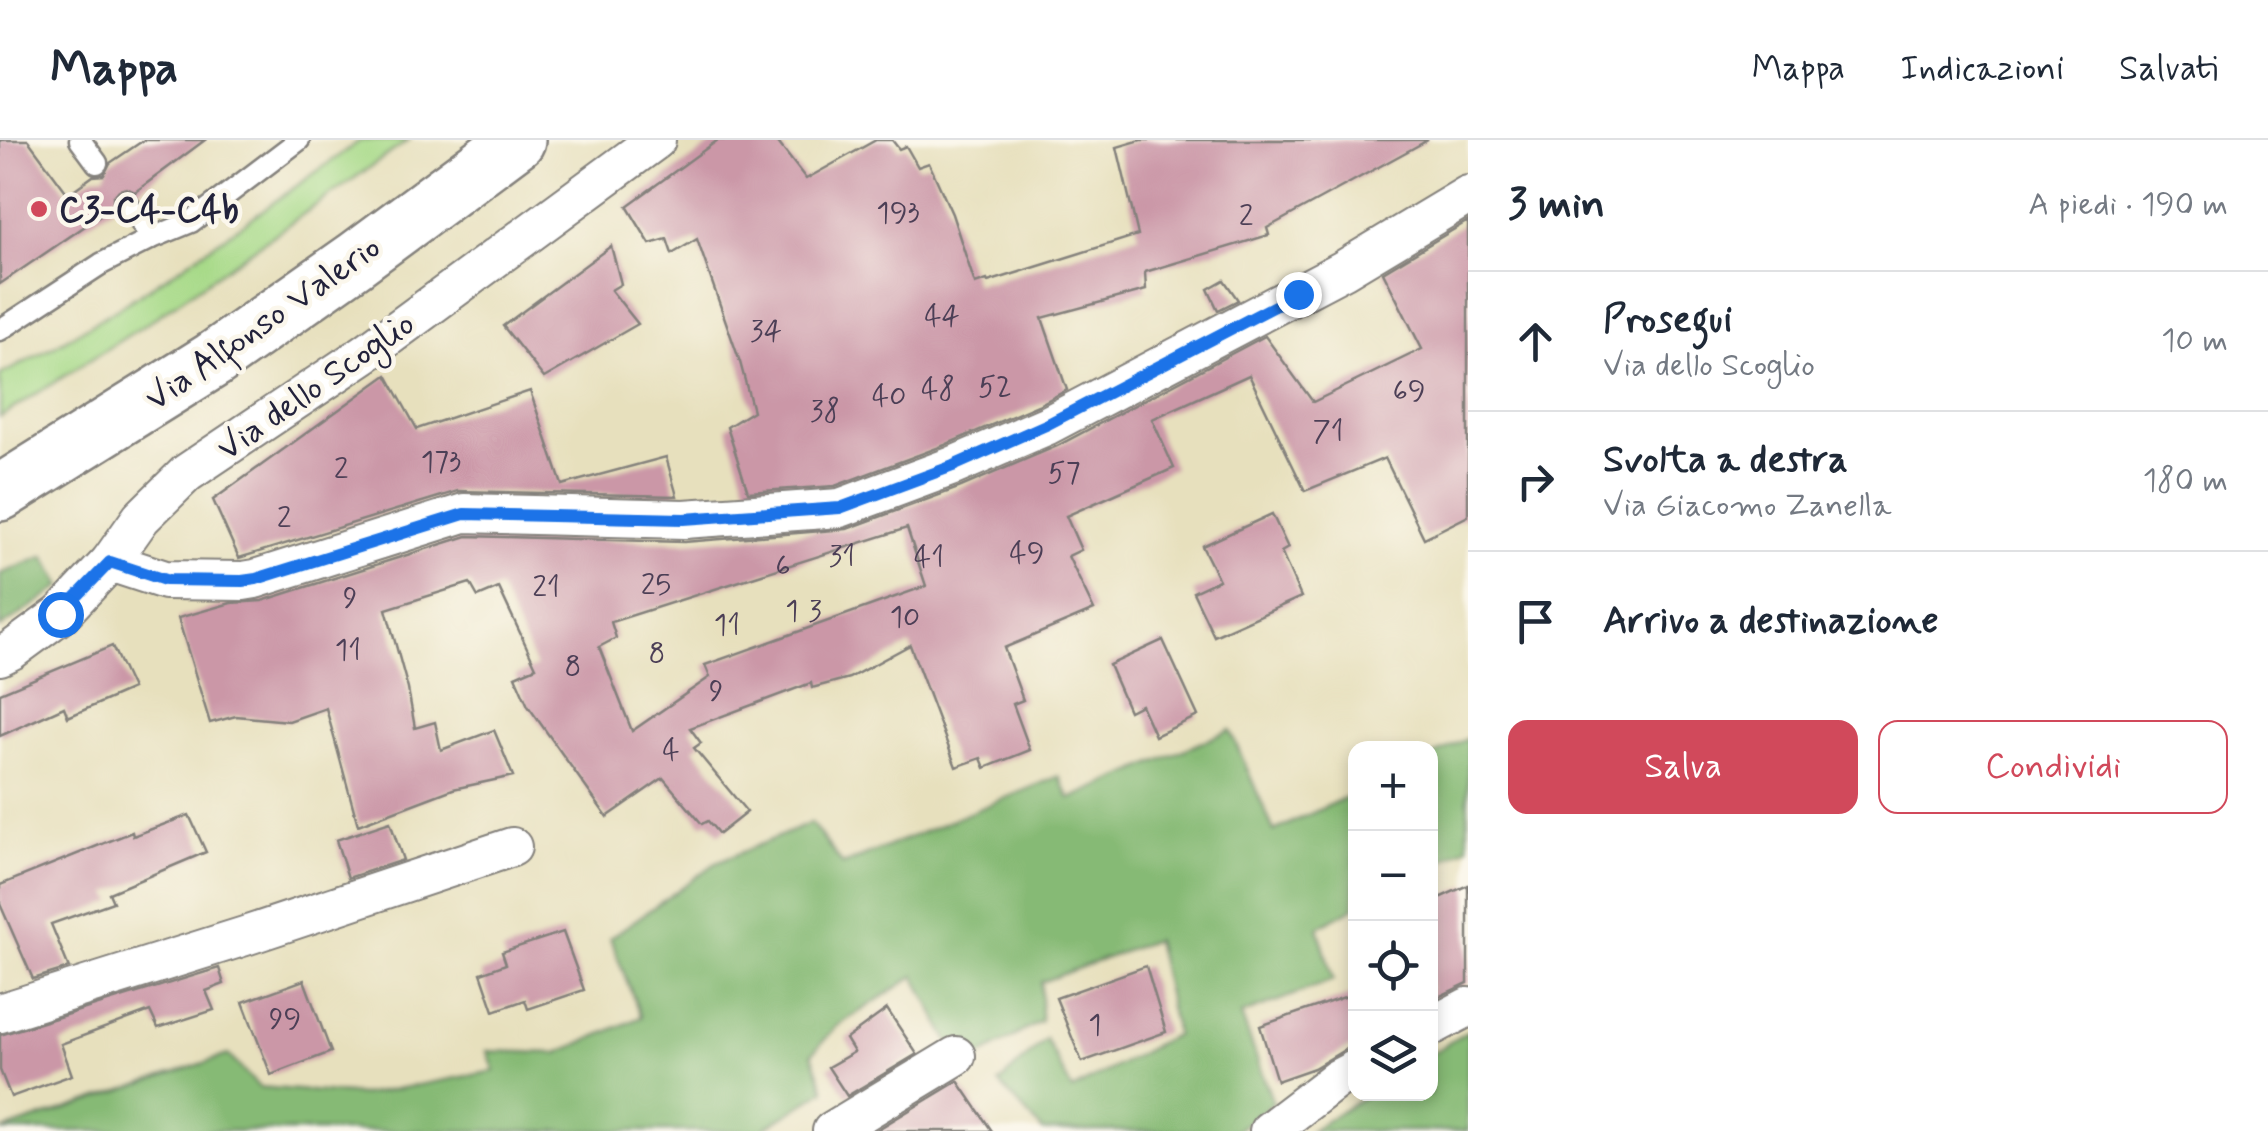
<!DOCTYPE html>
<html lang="it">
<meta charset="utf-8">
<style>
:root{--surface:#fff;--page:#f2f2f3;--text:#1f2937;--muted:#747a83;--line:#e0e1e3;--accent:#d1495b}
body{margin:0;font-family:Mynerve,sans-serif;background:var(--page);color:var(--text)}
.controls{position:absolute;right:30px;bottom:30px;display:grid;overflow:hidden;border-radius:20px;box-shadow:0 5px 15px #0003}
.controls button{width:90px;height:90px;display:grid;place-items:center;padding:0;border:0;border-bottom:2px solid var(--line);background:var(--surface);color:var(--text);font:50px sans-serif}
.stop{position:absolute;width:30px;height:30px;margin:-22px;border:8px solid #1a73e8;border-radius:50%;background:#fff}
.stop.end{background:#1a73e8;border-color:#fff;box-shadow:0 2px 10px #0008}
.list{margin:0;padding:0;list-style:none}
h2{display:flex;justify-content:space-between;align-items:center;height:130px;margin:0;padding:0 40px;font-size:42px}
h2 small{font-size:32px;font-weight:400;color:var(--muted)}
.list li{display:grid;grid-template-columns:65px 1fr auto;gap:30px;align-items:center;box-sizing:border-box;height:140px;padding:0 40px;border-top:2px solid var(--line)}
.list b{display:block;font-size:38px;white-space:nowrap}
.list p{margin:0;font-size:32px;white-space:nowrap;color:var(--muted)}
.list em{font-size:32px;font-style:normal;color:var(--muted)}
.actions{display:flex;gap:20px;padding:30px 40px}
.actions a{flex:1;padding:22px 0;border:2px solid var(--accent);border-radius:20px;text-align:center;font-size:35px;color:var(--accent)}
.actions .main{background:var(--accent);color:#fff}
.icon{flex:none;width:55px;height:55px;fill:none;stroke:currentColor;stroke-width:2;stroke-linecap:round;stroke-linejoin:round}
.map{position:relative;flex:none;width:1468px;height:991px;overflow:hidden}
header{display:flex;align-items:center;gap:60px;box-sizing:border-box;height:140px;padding:0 50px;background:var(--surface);border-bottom:2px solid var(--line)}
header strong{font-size:48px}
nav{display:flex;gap:55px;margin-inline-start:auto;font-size:35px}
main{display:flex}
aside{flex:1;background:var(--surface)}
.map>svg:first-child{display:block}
.green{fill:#a8da89;stroke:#657e62;stroke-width:2.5}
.forest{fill:#86ba75;stroke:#546e58;stroke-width:2.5}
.building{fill:#cb97a7;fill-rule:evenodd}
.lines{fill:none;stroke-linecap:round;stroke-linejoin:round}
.lane-casing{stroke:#84817c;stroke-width:25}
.street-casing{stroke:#84817c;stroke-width:42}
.primary-casing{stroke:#84817c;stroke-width:60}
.lane{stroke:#fff;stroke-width:20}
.street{stroke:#fff;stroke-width:38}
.primary{stroke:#fff;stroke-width:55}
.route{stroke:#1a73e8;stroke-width:12}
.poi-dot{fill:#d1495b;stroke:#fbf7ec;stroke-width:4}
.labels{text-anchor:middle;stroke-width:9;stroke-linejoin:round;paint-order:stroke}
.number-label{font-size:30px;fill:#4c3f56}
.poi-label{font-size:35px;font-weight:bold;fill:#22223b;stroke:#fbf7ec;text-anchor:start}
.street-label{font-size:35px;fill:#22223b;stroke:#fbf7ec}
</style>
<header>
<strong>Mappa</strong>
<nav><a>Mappa</a><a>Indicazioni</a><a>Salvati</a></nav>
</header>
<main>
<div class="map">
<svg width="1468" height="991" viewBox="0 0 1468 991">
<rect width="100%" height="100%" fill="#fbf7ec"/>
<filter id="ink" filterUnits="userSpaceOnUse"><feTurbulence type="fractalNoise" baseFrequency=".01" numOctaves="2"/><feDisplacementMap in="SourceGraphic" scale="20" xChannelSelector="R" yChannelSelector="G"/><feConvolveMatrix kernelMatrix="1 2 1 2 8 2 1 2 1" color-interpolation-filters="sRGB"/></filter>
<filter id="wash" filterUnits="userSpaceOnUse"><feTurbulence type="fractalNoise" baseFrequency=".0048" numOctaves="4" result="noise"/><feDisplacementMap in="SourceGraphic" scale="40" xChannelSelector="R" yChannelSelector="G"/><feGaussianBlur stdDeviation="2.25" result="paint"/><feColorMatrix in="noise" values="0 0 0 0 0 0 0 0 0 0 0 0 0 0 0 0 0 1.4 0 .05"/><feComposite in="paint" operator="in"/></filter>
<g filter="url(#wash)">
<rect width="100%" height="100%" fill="#e7e0bd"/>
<path class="green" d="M361 0H409L149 182 0 277V235C129 170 244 83 361 0Z"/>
<g class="forest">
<path d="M45 416 62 446 0 488V434Z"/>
<path d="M1230 590 1274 691 1355 653V767L1318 787 1333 840 1241 875 1273 963 1236 991H1043L999 943 1046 899 1072 950 1176 894 1155 800 1041 842V881L965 925 956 916 915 836 836 887 812 914 825 950 760 991H1L228 915 259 947 363 955 495 931 487 911 558 913 641 877 610 798 716 723 811 683 843 725 1059 636 1070 659Z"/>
<path d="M1468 598V707L1431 727V617Z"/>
<path d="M1468 891V991H1310L1369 954H1430L1431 914Z"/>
</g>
<g id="blocks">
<g class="building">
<path d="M0 0H28L68 54 93 36 104 35 110 23 144 0H205L135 52 126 48 119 50 113 57V67L0 144Z"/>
<path d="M718 0H776L806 39 876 0H892L899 9 906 6 918 27 929 23 952 74 975 144 987 140 988 142 1138 95 1117 7 1141 0H1428L1267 88 1269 95 1145 132 1146 150 1042 178 1067 250 1038 265 945 305 835 346 748 352 727 287 753 271 740 222 697 99 672 114 667 99 650 104 627 66Z"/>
<path d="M1468 81V376L1424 398 1385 318 1305 351 1249 235 1152 279 1174 328 1066 376 1081 410 1068 416 1094 470 1004 508 1023 560 1013 564 1030 610 985 628 981 618 956 627 910 505 849 538 812 548 811 543 690 588 701 603 694 608 747 672 719 694 708 681 702 684 663 638 607 677 528 566 515 536 536 527 499 448 478 457 470 443 386 469 408 549 415 588 435 582 441 610 494 590 513 636 453 649 358 685 326 568 289 581 236 576 210 583 178 478 231 463 262 461 467 396 684 402 847 389 961 347 1057 306 1265 196 1313 262 1422 209 1383 132ZM907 388 926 446 705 525 710 537 632 591 599 507 616 498 611 482Z"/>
<path d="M611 106 621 144 611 150 638 184 544 238 503 186Z"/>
<path d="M1224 140 1238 160 1218 170 1208 149Z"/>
<path d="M387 235 417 289 530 251 562 345 666 317 677 356 458 351 239 418 213 360Z"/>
<path d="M1272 374 1288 408 1281 412 1301 457 1214 496 1193 452 1219 440 1202 406Z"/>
<path d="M1163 500 1198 576 1155 596 1141 565 1129 571 1109 525Z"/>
<path d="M112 506 132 549 68 577 64 567 0 596V553Z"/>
<path d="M189 675 206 712 109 753 113 762 51 784 69 828 33 839 0 764V745L132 692 133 696Z"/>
<path d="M390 682 403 720 348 738 336 700Z"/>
<path d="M1468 745V843L1430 861V762Z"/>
<path d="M563 792 584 850 528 869 525 860 494 871 481 833 506 824 502 812Z"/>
<path d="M1146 826 1166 892 1082 922 1056 858Z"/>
<path d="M219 828 224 844 206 851 214 870 158 888 150 871 61 904 72 935 11 957 0 930V895Z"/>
<path d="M304 840 331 912 271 935 243 862Z"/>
<path d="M1356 853V907L1346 909 1314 928 1277 941 1260 886Z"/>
<path d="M887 869 917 914 847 956 828 927 854 912 846 899Z"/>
<path d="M958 941 992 991H875Z"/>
</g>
</g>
</g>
<g filter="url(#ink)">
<use href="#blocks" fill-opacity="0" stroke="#84817c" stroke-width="2.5"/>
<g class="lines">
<defs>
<g id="lane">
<path d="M80 0 97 23"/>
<path d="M126 62 152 98 191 82 299 0"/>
<path d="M0 190 101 124 152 98"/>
</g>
<g id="street">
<path d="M110 422 165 440 243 441 255 439 464 373 684 379 840 368 953 326 1048 285 1343 130 1468 55"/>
<path d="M0 516 12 510 61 474 110 422 141 378 187 333 366 213 656 0"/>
<path d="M0 873 245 796 512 707"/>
<path d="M1430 887 1468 867"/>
<path d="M832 991 956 916"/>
<path d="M1269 991 1337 939 1356 929"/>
</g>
<path id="primary" d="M0 353 213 220 355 120 517 0"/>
</defs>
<use href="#lane" class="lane-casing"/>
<use href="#street" class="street-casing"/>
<use href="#primary" class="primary-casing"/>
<use href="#lane" class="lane"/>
<use href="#street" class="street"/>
<use href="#primary" class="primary"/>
</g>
</g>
<g class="lines" filter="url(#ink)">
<path class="route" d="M60 474 110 422 165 440 242 441 256 439 464 374 684 379 840 368 953 326 1048 284 1298 154"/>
</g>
<circle class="poi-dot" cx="39" cy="69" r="10"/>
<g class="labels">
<g class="number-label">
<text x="898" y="82">193</text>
<text x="1246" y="85">2</text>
<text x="942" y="185">44</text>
<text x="766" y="200">34</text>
<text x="995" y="256">52</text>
<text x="938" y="258">48</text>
<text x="1409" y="260">69</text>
<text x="889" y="265">40</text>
<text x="825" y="280">38</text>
<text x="1328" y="300">71</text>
<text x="441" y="331">173</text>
<text x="341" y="338">2</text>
<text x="1064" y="342">57</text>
<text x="284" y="387">2</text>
<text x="1027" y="422">49</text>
<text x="842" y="425">31</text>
<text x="929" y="426">41</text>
<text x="783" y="435">6</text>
<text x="656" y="454">25</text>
<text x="546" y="456">21</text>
<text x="350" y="467">9</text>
<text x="792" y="480">1</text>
<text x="815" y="480">3</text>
<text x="905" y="486">10</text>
<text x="727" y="494">11</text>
<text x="348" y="519">11</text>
<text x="657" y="522">8</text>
<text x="573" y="535">8</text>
<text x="716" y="560">9</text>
<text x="671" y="619">4</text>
<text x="285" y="888">99</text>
<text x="1095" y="894">1</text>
</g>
<g class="poi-label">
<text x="59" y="81">C3-C4-C4b</text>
</g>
<g class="street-label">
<text transform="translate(262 182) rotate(-35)" y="12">Via Alfonso Valerio</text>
<text transform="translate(315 245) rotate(-35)" y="12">Via dello Scoglio</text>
</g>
</g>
</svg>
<div class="controls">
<button>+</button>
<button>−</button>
<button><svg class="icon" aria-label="locate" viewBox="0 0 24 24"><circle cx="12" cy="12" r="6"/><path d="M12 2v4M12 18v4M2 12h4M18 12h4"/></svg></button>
<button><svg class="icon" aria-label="layers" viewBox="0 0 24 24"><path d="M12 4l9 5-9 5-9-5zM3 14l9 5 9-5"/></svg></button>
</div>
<div class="stop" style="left:60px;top:474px"></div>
<div class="stop end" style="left:1298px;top:154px"></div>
</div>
<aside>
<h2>3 min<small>A piedi · 190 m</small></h2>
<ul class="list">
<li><svg class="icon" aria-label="ahead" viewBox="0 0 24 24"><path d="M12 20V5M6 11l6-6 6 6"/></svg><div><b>Prosegui</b><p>Via dello Scoglio</p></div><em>10 m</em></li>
<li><svg class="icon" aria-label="right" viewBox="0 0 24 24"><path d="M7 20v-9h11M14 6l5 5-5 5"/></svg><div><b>Svolta a destra</b><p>Via Giacomo Zanella</p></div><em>180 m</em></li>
<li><svg class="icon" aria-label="arrive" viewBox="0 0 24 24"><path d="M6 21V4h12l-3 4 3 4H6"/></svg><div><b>Arrivo a destinazione</b></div></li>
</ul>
<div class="actions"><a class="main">Salva</a><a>Condividi</a></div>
</aside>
</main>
